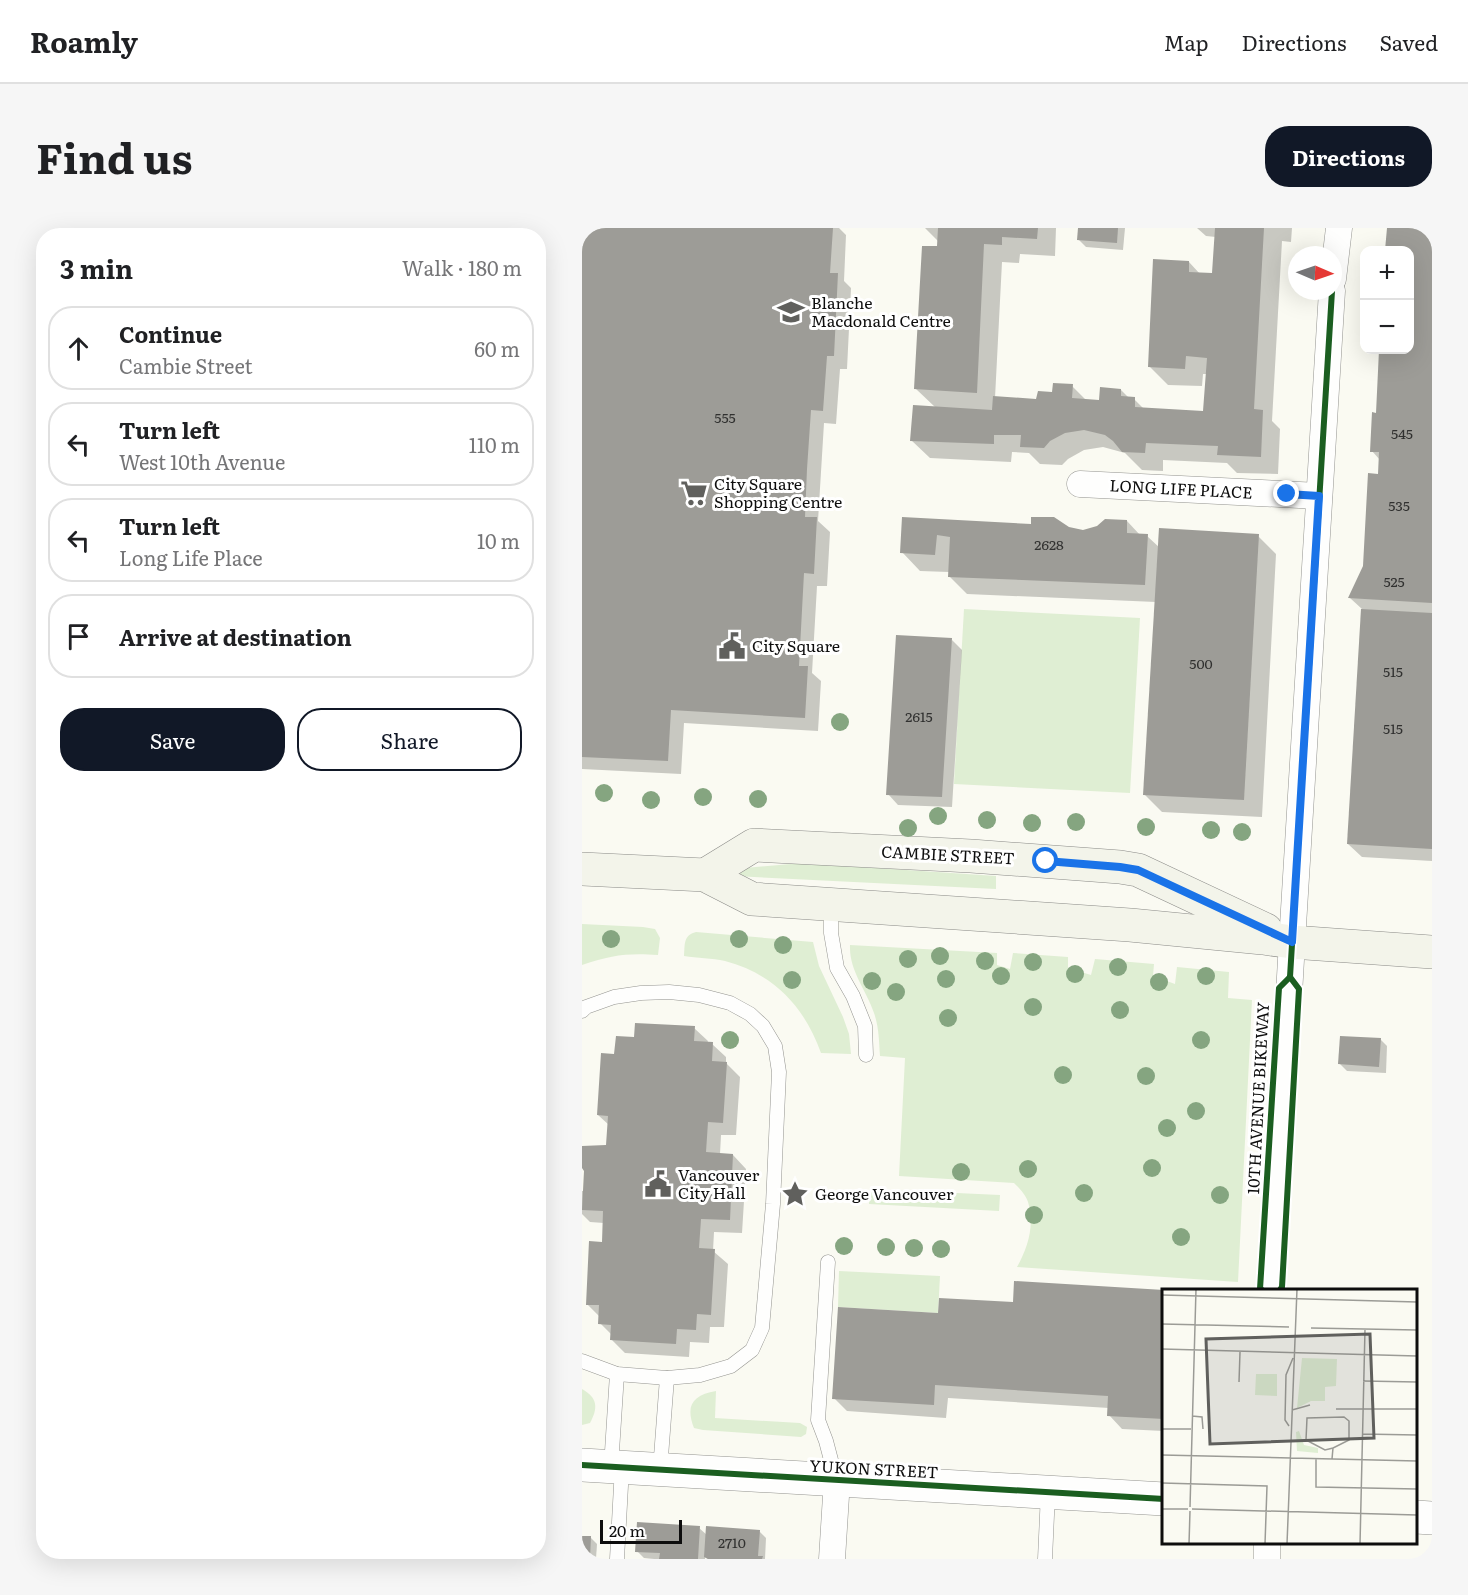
<!DOCTYPE html>
<meta charset="utf-8">
<style>
:root{--surface:#fff;--page:#f6f6f6;--text:#202124;--muted:#757577;--line:#e0e0e0;--accent:#111827}
body{margin:0;font-family:Literata,serif;background:var(--page);color:var(--text)}
.controls{position:absolute;right:18px;top:18px;display:grid;overflow:hidden;border-radius:12px;box-shadow:0 6px 24px #0002}
.controls button{width:54px;height:54px;display:grid;place-items:center;padding:0;border:0;border-bottom:2px solid var(--line);background:var(--surface);color:var(--text);font:30px sans-serif}
.compass{position:absolute;left:706px;top:18px;width:54px;height:54px;border-radius:50%;background:var(--surface);box-shadow:0 6px 24px #0002;rotate:92deg}
.scale{position:absolute;left:18px;bottom:15px;width:82px;box-sizing:border-box;padding-left:6px;border:3px solid #0d0d0d;border-top:0;font-size:16px;line-height:21px;white-space:nowrap;color:#0d0d0d;-webkit-text-stroke:4px #fff;paint-order:stroke}
.stop{position:absolute;width:18px;height:18px;margin:-14px;border:4px solid #1a73e8;border-radius:50%;background:#fff}
.stop.end{background:#1a73e8;border-color:#fff;box-shadow:0 2px 6px #0008}
.list{margin:0;padding:0;list-style:none}
h2{display:flex;justify-content:space-between;align-items:center;height:78px;margin:0;padding:0 24px;font-size:26px}
h2 small{font-size:20px;font-weight:400;color:var(--muted)}
.list li{display:grid;grid-template-columns:39px 1fr auto;gap:18px;align-items:center;box-sizing:border-box;height:84px;margin:0 12px 12px;padding:0 12px;border:2px solid var(--line);border-radius:24px}
.list b{display:block;font-size:22px;white-space:nowrap}
.list p{margin:0;font-size:20px;white-space:nowrap;color:var(--muted)}
.list em{font-size:20px;font-style:normal;color:var(--muted)}
.actions{display:flex;gap:12px;padding:18px 24px}
.actions a{flex:1;padding:14px 0;border:2px solid var(--accent);border-radius:24px;text-align:center;font-size:21px;color:var(--accent)}
.actions .main{background:var(--accent);color:#fff}
.icon{flex:none;width:33px;height:33px;fill:none;stroke:currentColor;stroke-width:2;stroke-linecap:round;stroke-linejoin:round}
.map{position:relative;flex:none;width:850px;height:1331px;overflow:hidden;border-radius:24px}
header{display:flex;align-items:center;gap:36px;box-sizing:border-box;height:84px;padding:0 30px;background:var(--surface);border-bottom:2px solid var(--line)}
header strong{font-size:28px}
nav{display:flex;gap:33px;margin-inline-start:auto;font-size:21px}
.intro{display:flex;align-items:center;justify-content:space-between;box-sizing:border-box;height:144px;padding:0 36px}
h1{margin:0;font-size:42px}
.button{padding:15px 27px;border-radius:24px;background:var(--accent);color:#fff;font-size:21px;font-weight:700}
main{display:flex;gap:36px;padding:0 36px}
aside{flex:1;background:var(--surface);border-radius:24px;box-shadow:0 6px 24px #0002}
.map>svg:first-child{display:block}
.green{fill:#dfeed3}
.shadow{fill:#0003}
.building{fill:#9d9c97}
.lines{fill:none;stroke-linecap:round;stroke-linejoin:round}
.service-casing{stroke:#949490;stroke-width:15}
.minor-casing{stroke:#949490;stroke-width:27}
.tertiary-casing{stroke:#949490;stroke-width:34}
.secondary-casing{stroke:#8a8a87;stroke-width:34}
.service{stroke:#fefefd;stroke-width:14}
.minor{stroke:#fefefd;stroke-width:26}
.tertiary{stroke:#fefefd;stroke-width:33}
.secondary{stroke:#f3f4ea;stroke-width:33}
.cycleway-casing{stroke:#fff;stroke-width:10}
.cycleway{stroke:#1b5e20;stroke-width:6}
.tree{fill:#85a580}
.route{stroke:#1a73e8;stroke-width:8}
.labels{text-anchor:middle;stroke-width:6;stroke-linejoin:round;paint-order:stroke}
.number-label{font-size:14px;fill:#313130}
.poi-label{font-size:16px;fill:#0d0d0d;stroke:#fff;text-anchor:start}
.street-label{font-size:16px;fill:#0d0d0d;stroke:#fff}
.inset-road{fill:none;stroke:#9b9b96;stroke-width:1.5}
.view{fill:#60605d;fill-opacity:0.15;stroke:#60605d;stroke-width:3}
.inset-edge{fill:none;stroke:#0d0d0d;stroke-width:3}
</style>
<header>
<strong>Roamly</strong>
<nav><a>Map</a><a>Directions</a><a>Saved</a></nav>
</header>
<div class="intro"><h1>Find us</h1><a class="button">Directions</a></div>
<main>
<aside>
<h2>3 min<small>Walk · 180 m</small></h2>
<ul class="list">
<li><svg class="icon" aria-label="ahead" viewBox="0 0 24 24"><path d="M12 20V5M6 11l6-6 6 6"/></svg><div><b>Continue</b><p>Cambie Street</p></div><em>60 m</em></li>
<li><svg class="icon" aria-label="left" viewBox="0 0 24 24"><path d="M17 20v-9H6M10 6l-5 5 5 5"/></svg><div><b>Turn left</b><p>West 10th Avenue</p></div><em>110 m</em></li>
<li><svg class="icon" aria-label="left" viewBox="0 0 24 24"><path d="M17 20v-9H6M10 6l-5 5 5 5"/></svg><div><b>Turn left</b><p>Long Life Place</p></div><em>10 m</em></li>
<li><svg class="icon" aria-label="arrive" viewBox="0 0 24 24"><path d="M6 21V4h12l-3 4 3 4H6"/></svg><div><b>Arrive at destination</b></div></li>
</ul>
<div class="actions"><a class="main">Save</a><a>Share</a></div>
</aside>
<div class="map">
<svg width="850" height="1331" viewBox="0 0 850 1331">
<rect width="100%" height="100%" fill="#fafaf2"/>
<g class="green">
<path d="M382 381 558 390 548 565 372 556Z"/>
<path d="M220 635 414 648V661L152 648V641Z"/>
<path d="M0 696 61 699 73 701 78 710 76 727C45 725 30 727 0 737Z"/>
<path d="M114 704 231 714 237 738 261 789 267 806 269 826 239 825C222 778 192 746 143 733 130 730 115 730 102 728 103 717 101 707 114 704Z"/>
<path d="M268 717 415 725V737L428 741 431 725 486 729V740L509 747 513 731 572 736 571 748 593 756 595 739 647 744 646 770 670 772 656 1054 435 1039C446 1019 453 997 446 974 444 967 437 960 432 955L317 948 323 830 298 828C297 813 297 799 292 785 284 761 267 743 268 717Z"/>
<path d="M288 961 418 967 417 983 287 976Z"/>
<path d="M257 1043 358 1048 356 1085 256 1079Z"/>
<path d="M0 1161C16 1170 16 1180 8 1195L0 1197Z"/>
<path d="M134 1163 133 1190 218 1195 225 1199 224 1206 219 1209 121 1202 112 1200C103 1177 111 1167 134 1163Z"/>
</g>
<g class="shadow">
<path d="M0 0H257L264 7 262 53 269 60 265 141H258L254 196 242 195 236 293 248 304 245 358H235L230 445 239 453 236 503 102 495 99 546 0 541Z"/>
<path d="M343 0H474L473 28 438 26 437 35 420 34 413 170 456 172 490 158 504 172 518 173 539 162 547 170 552 171 562 181 622 184 625 146H621L620 158 586 157 568 139 607 34 618 46 632 47 634 9 624 8 615 0H710L709 14 700 13 690 193 698 201 696 246 655 245 645 235 581 232V243L560 242 543 225 521 219 502 222 486 231 480 237 458 236 447 225 430 224 429 234 348 230 329 212 353 179 334 161 357 14Z"/>
<path d="M497 0H543L541 22 504 19 497 12Z"/>
<path d="M806 0H850V633L780 629 766 616 780 381 768 370 782 338 798 247V232L790 223 795 186 799 122H828V22H805Z"/>
<path d="M321 291 486 300 501 304 545 293 558 307 565 308 578 320 676 308 694 326 680 589 580 584 562 566 574 374 385 366 367 348V344L338 343 320 324Z"/>
<path d="M370 412 380 422 370 579 316 577 306 566Z"/>
<path d="M112 800 126 813 125 816H130L144 829V835L158 849 154 907H139L138 926 151 927 164 941 160 1005 132 1004 131 1023 146 1036 142 1099H128L127 1115 108 1114 107 1129 43 1125 30 1112V1107L18 1095V1089L5 1076 21 1015 22 995 8 994 0 986V963H2L4 942 0 938V919L25 918 27 897 16 887 34 827 54 811Z"/>
<path d="M798 811 805 818 804 845 765 843 758 836Z"/>
<path d="M582 1064V1203L540 1201 527 1187V1180L366 1170 364 1190 265 1183 252 1170 357 1087 433 1076Z"/>
<path d="M117 1300 125 1307 177 1303 184 1310 183 1331H126L123 1328V1331H72L62 1330 55 1323Z"/>
<path d="M0 1309H8L15 1316 14 1331H0Z"/>
</g>
<g class="building">
<path d="M0 0H251L248 45H256L252 128H245L241 183 229 182 225 241 223 289H235L232 346 222 345 217 438H226L223 490 89 482 86 533 0 529Z"/>
<path d="M356 0H456L455 11 420 9V17L402 16 395 165 332 161 340 18H355Z"/>
<path d="M496 0H536L535 15 495 12Z"/>
<path d="M633 0H682L672 181 681 182 679 229 635 227 636 218 564 215 563 225 540 224 531 213 523 207 502 202 483 205 468 213 462 220 438 219 439 207H412V216L328 213 331 177 410 182 411 168 454 171 456 163 470 164 471 155 491 156 490 170 517 172 518 159 539 161V168L553 169V179L621 183 625 130 604 128 603 141 566 139 571 31 607 33V44L630 45Z"/>
<path d="M805 0H850V375L766 370 781 338 786 245 796 246 797 224H788L790 184 794 185 797 122H828V22H803Z"/>
<path d="M320 289 449 296V289H472L487 299 501 302 515 298 523 291 545 292V305L566 306 563 357 366 349 368 309 355 307 353 327 318 325Z"/>
<path d="M577 300 677 306 662 572 561 567Z"/>
<path d="M779 381 850 385V621L765 616Z"/>
<path d="M314 407 370 410 360 569 304 567Z"/>
<path d="M53 795 113 798 112 813 131 814 130 833 145 834 141 895 126 894 124 924 151 926 148 992 119 991 117 1020 133 1021 129 1087 115 1086 114 1102 95 1101 94 1116 28 1112 29 1097 16 1096 17 1077H4L7 1013 20 1014 21 983 0 982 2 943 0 940V918L24 917 26 888 15 887 19 825 32 826 34 808 52 809Z"/>
<path d="M758 808 799 810 797 839 756 836Z"/>
<path d="M432 1053 582 1062V1191L525 1188 526 1168 353 1157 352 1177 250 1171 256 1079 356 1085 357 1070 431 1074Z"/>
<path d="M55 1294 118 1298 116 1331H77L78 1325 53 1324Z"/>
<path d="M124 1298 178 1302 176 1328H181L180 1331H126L122 1329Z"/>
<path d="M0 1308H9L8 1331H0Z"/>
</g>
<g class="lines">
<defs>
<g id="service">
<path d="M249 675V705L255 740 271 768 283 798 284 827"/>
<path d="M0 783 4 779 32 769 59 765 87 764 117 767 148 775 168 786 181 798 193 818 197 844 191 976 180 1100 170 1122 149 1138 118 1147 85 1150 35 1146 0 1133"/>
<path d="M246 1034 236 1192 244 1213 254 1251"/>
<path d="M29 1239 35 1146"/>
<path d="M78 1242 85 1150"/>
<path d="M35 1331 40 1239"/>
<path d="M463 1331 466 1265"/>
</g>
<g id="minor">
<path d="M751 51 757 0"/>
<path d="M498 256 737 268"/>
<path d="M690 1062 710 714 750 63"/>
<path d="M250 1331 255 1252"/>
<path d="M685 1331V1314"/>
</g>
<g id="tertiary">
<path d="M0 1237 582 1271"/>
<path d="M834 1289 850 1290"/>
</g>
<g id="secondary">
<path d="M0 641 123 647 170 671 548 697 681 710 710 714 850 724"/>
<path d="M123 647 172 617 389 628 538 639 556 642 684 702"/>
</g>
</defs>
<use href="#service" class="service-casing"/>
<use href="#minor" class="minor-casing"/>
<use href="#tertiary" class="tertiary-casing"/>
<use href="#secondary" class="secondary-casing"/>
<use href="#service" class="service"/>
<use href="#minor" class="minor"/>
<use href="#tertiary" class="tertiary"/>
<use href="#secondary" class="secondary"/>
<defs>
<g id="cycleway">
<path d="M708 749 750 63"/>
<path d="M680 1062 678 1061 697 760 708 749"/>
<path d="M698 1062 700 1059 717 761 708 749"/>
<path d="M0 1237 582 1271"/>
</g>
</defs>
<use href="#cycleway" class="cycleway-casing"/>
<use href="#cycleway" class="cycleway"/>
</g>
<g class="tree">
<circle cx="258" cy="494" r="9"/>
<circle cx="22" cy="565" r="9"/>
<circle cx="121" cy="569" r="9"/>
<circle cx="176" cy="571" r="9"/>
<circle cx="69" cy="572" r="9"/>
<circle cx="356" cy="588" r="9"/>
<circle cx="405" cy="592" r="9"/>
<circle cx="494" cy="594" r="9"/>
<circle cx="450" cy="595" r="9"/>
<circle cx="564" cy="599" r="9"/>
<circle cx="326" cy="600" r="9"/>
<circle cx="629" cy="602" r="9"/>
<circle cx="660" cy="604" r="9"/>
<circle cx="29" cy="711" r="9"/>
<circle cx="157" cy="711" r="9"/>
<circle cx="201" cy="717" r="9"/>
<circle cx="358" cy="728" r="9"/>
<circle cx="326" cy="731" r="9"/>
<circle cx="403" cy="733" r="9"/>
<circle cx="451" cy="734" r="9"/>
<circle cx="536" cy="739" r="9"/>
<circle cx="493" cy="746" r="9"/>
<circle cx="419" cy="748" r="9"/>
<circle cx="624" cy="748" r="9"/>
<circle cx="364" cy="751" r="9"/>
<circle cx="210" cy="752" r="9"/>
<circle cx="290" cy="753" r="9"/>
<circle cx="577" cy="754" r="9"/>
<circle cx="314" cy="764" r="9"/>
<circle cx="451" cy="779" r="9"/>
<circle cx="538" cy="782" r="9"/>
<circle cx="366" cy="790" r="9"/>
<circle cx="148" cy="812" r="9"/>
<circle cx="619" cy="812" r="9"/>
<circle cx="481" cy="847" r="9"/>
<circle cx="564" cy="848" r="9"/>
<circle cx="614" cy="883" r="9"/>
<circle cx="585" cy="900" r="9"/>
<circle cx="570" cy="940" r="9"/>
<circle cx="446" cy="941" r="9"/>
<circle cx="379" cy="944" r="9"/>
<circle cx="502" cy="965" r="9"/>
<circle cx="638" cy="967" r="9"/>
<circle cx="452" cy="987" r="9"/>
<circle cx="599" cy="1009" r="9"/>
<circle cx="262" cy="1018" r="9"/>
<circle cx="304" cy="1019" r="9"/>
<circle cx="332" cy="1020" r="9"/>
<circle cx="359" cy="1021" r="9"/>
</g>
<g class="lines">
<path class="route" d="M464 633 538 639 556 642 710 714 737 268 705 266"/>
</g>
<defs>
<symbol id="university-bare" viewBox="-9 -9 18 18"><path d="M0-5L7-2L0 1L-7-2ZM-4 1L0 2.5L4 1V4Q0 6-4 4Z" fill="#60605d" stroke="#fff" stroke-width="2.5" paint-order="stroke"/></symbol>
<symbol id="supermarket-bare" viewBox="-9 -9 18 18"><path d="M-6-5.5h2.5l.6 2H6L4.5 2H-2.5L-4.4-4H-6ZM-1.5 3.2a1.3 1.3 0 1 0 .1 0ZM3 3.2a1.3 1.3 0 1 0 .1 0Z" fill="#60605d" stroke="#fff" stroke-width="2.5" paint-order="stroke"/></symbol>
<symbol id="civic-bare" viewBox="-9 -9 18 18"><path d="M-.6-6.5H3V-4.5H.6V-3L4-1V1h2V6H-6V1h2V-1L-.6-3ZM-1.2 2.5V6h2.4V2.5Z" fill="#60605d" stroke="#fff" stroke-width="2.5" paint-order="stroke"/></symbol>
<symbol id="sight-bare" viewBox="-9 -9 18 18"><path d="M0-6L1.8-2.2L6-1.7L2.9 1.2L3.7 5.4L0 3.3L-3.7 5.4L-2.9 1.2L-6-1.7L-1.8-2.2Z" fill="#60605d" stroke="#fff" stroke-width="2.5" paint-order="stroke"/></symbol>
</defs>
<g fill-rule="evenodd">
<use href="#university-bare" x="190" y="65" width="38" height="38"/>
<use href="#supermarket-bare" x="93" y="246" width="38" height="38"/>
<use href="#civic-bare" x="131" y="399" width="38" height="38"/>
<use href="#civic-bare" x="57" y="937" width="38" height="38"/>
<use href="#sight-bare" x="194" y="947" width="38" height="38"/>
</g>
<g class="labels">
<g class="number-label">
<text x="143" y="195">555</text>
<text x="820" y="211">545</text>
<text x="817" y="283">535</text>
<text x="467" y="322">2628</text>
<text x="812" y="359">525</text>
<text x="619" y="441">500</text>
<text x="811" y="449">515</text>
<text x="337" y="494">2615</text>
<text x="811" y="506">515</text>
<text x="150" y="1320">2710</text>
</g>
<g class="poi-label">
<text x="229" y="81">Blanche<tspan x="229" dy="18">Macdonald Centre</tspan></text>
<text x="132" y="262">City Square<tspan x="132" dy="18">Shopping Centre</tspan></text>
<text x="170" y="424">City Square</text>
<text x="96" y="953">Vancouver<tspan x="96" dy="18">City Hall</tspan></text>
<text x="233" y="972">George Vancouver</text>
</g>
<g class="street-label">
<text transform="translate(599 261) rotate(3)" y="6">LONG LIFE PLACE</text>
<text transform="translate(366 627) rotate(3)" y="6">CAMBIE STREET</text>
<text transform="translate(676 870) rotate(-87)" y="6">10TH AVENUE BIKEWAY</text>
<text transform="translate(292 1241) rotate(3)" y="6">YUKON STREET</text>
</g>
</g>
<g transform="translate(580 1061)">
<rect width="255" height="255" fill="#fafaf2"/>
<path d="M140 69 175 70 174 97 163 98V112H149L135 119ZM94 85H115V107L93 106ZM137 142 142 156 156 159V164L135 162 134 143Z" fill="#dfeed3"/>
<path class="inset-road" d="M0 6 255 13M0 35 127 38M149 39 255 41M0 60 255 67M201 92 255 93M77 93 78 63M174 120H255M130 121 148 116M30 127 40 128 41 140M127 137 123 131 124 86 131 69M0 140H29M200 145 255 146M0 166 255 172M154 170V198L255 200M170 170 171 159 187 151V132L182 128 145 129 144 151 163 161 171 159M0 194 105 197 103 255M28 218 34 0M0 220H26M30 220 255 226M27 255 28 222M125 255 135 0M198 255 203 40"/>
<path class="view" d="M208 45 212 149 48 155 44 50Z"/>
<rect width="255" height="255" class="inset-edge"/>
</g>
</svg>
<div class="controls">
<button>+</button>
<button>−</button>
</div>
<svg class="compass" viewBox="-18 -18 36 36"><path d="M0-13l5 13h-10z" fill="#e53935"/><path d="M0 13l5-13h-10z" fill="#757577"/></svg>
<div class="scale">20 m</div>
<div class="stop" style="left:464px;top:633px"></div>
<div class="stop end" style="left:705px;top:266px"></div>
</div>
</main>
